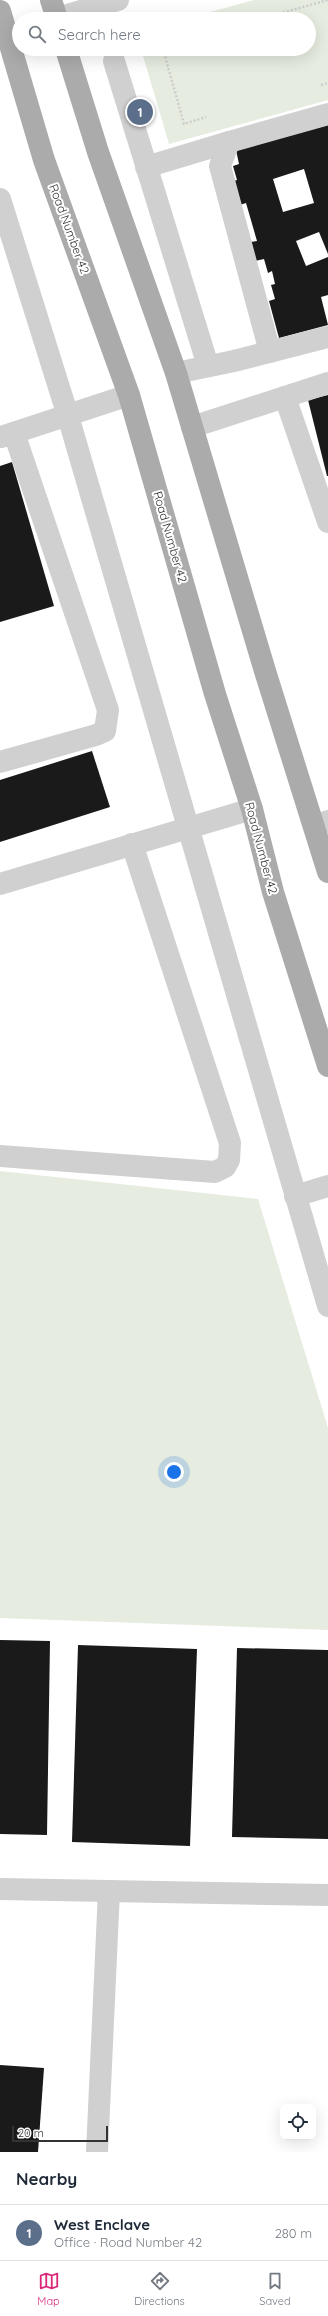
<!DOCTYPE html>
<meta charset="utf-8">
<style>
:root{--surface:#fff;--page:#f2f2f3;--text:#1f2937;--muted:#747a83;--line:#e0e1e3;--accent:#db2777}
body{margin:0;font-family:Quicksand,sans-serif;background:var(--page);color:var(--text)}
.controls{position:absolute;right:12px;bottom:12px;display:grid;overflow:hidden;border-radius:8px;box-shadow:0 4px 16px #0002}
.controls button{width:36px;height:36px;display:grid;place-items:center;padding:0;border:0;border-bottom:1px solid var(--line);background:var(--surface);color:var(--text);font:20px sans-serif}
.scale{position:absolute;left:12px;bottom:10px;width:96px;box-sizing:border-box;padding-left:4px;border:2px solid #333;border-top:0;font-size:11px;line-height:14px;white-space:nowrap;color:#333;-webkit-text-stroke:3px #fff;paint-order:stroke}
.you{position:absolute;left:174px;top:1472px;width:14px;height:14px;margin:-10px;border:3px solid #fff;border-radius:50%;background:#1a73e8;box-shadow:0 0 0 6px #1a73e833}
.badge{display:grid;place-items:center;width:26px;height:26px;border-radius:50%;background:var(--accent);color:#fff;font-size:13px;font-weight:700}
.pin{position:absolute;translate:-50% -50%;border:2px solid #fff;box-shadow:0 1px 4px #0006}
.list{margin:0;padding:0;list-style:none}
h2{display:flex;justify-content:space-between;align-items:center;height:52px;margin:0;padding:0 16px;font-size:17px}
h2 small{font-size:13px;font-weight:400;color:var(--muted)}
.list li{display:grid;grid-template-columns:26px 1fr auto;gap:12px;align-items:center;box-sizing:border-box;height:56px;padding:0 16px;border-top:1px solid var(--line)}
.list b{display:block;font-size:15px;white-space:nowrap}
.list p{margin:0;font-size:13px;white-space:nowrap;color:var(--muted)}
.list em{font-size:13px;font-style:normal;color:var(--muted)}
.icon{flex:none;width:22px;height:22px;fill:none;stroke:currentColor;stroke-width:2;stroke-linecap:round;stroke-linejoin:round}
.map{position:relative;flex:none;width:328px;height:2152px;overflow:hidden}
.search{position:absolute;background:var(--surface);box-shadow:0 4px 16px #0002;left:12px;right:12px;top:12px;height:44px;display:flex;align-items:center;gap:10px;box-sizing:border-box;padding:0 14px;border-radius:22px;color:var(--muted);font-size:15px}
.sheet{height:108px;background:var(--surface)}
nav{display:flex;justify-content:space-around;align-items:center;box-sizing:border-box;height:56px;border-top:1px solid var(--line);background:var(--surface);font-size:11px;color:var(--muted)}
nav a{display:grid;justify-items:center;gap:2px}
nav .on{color:var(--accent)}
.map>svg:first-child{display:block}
.green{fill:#e6ecdf}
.building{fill:#1a1a1a;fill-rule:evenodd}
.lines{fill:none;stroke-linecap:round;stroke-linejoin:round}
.path{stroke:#cdcdcd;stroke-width:2.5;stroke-dasharray:2 2;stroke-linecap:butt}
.minor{stroke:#d0d0d0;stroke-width:22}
.major{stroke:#ababab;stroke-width:22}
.labels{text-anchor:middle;stroke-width:4;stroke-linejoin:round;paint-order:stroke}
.street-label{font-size:12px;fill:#333;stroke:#fff}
</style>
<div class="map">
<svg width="328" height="2152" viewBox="0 0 328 2152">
<rect width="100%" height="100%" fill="#fff"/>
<g class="green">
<path d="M254 0H328V100L169 144 141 49H309V19H184Z"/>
<path d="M0 1171 258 1199 328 1428V1630L0 1618Z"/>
</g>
<g class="building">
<path d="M328 125V254L319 232 296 241 306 266 328 257V295L321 297 328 325 279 338 269 301 275 299 271 285 275 284 272 271 268 273 264 259 255 261 250 242 257 241 246 203 237 206 231 182 237 180 233 166 239 164 236 150ZM304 169 314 203 283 212 273 179Z"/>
<path d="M328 395V476H327L308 400Z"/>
<path d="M12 462 54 606 0 622V466Z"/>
<path d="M92 751 110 807 0 842V780Z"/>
<path d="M0 1640 50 1641 47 1835 0 1834Z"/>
<path d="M78 1645 197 1649 190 1846 72 1842Z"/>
<path d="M237 1648 328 1650V1839L232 1837Z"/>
<path d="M0 2065 44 2068 38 2152H0Z"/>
</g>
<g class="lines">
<g class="path">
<path d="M260 19 328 0"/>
<path d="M163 49 184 124 206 117"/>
<path d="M139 53 153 49"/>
<path d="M321 85 328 83"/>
</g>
<g class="minor">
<path d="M57 18 118 0"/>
<path d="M114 61 208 366"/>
<path d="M146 167 229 142"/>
<path d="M0 199 68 416 328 1306"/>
<path d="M270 352 220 166 229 142 328 114"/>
<path d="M176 373 234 361 328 337"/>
<path d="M285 397 328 522"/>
<path d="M192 427 328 383"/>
<path d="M1 437 129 395"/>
<path d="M0 762 96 735 105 731 108 710 14 433"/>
<path d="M314 826 328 821"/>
<path d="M0 884 252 809"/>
<path d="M0 1156 215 1172 225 1167 229 1160 230 1143 132 844"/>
<path d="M295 1196 328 1186"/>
<path d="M0 1889 328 1895"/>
<path d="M97 2152 109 1891"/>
</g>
<g class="major">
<path d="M51 0 57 19"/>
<path d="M0 11 44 160 129 395 215 694 252 809 273 892 328 1066"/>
<path d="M66 49 98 152 176 373 265 671 328 872"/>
</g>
</g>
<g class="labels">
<g class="street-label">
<text transform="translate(69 229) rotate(70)" y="4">Road Number 42</text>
<text transform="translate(170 537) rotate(74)" y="4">Road Number 42</text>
<text transform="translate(261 848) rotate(75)" y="4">Road Number 42</text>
</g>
</g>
</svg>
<div class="controls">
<button><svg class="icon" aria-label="locate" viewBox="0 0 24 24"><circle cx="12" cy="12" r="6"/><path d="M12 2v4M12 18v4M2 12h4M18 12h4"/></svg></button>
</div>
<div class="scale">20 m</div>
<div class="you"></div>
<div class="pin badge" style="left:140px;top:112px;background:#5c6f8a">1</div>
<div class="search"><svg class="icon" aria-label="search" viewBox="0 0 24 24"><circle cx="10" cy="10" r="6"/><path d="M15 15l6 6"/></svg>Search here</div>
</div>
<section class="sheet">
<h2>Nearby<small></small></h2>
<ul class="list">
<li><span class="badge" style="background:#5c6f8a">1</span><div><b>West Enclave</b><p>Office · Road Number 42</p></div><em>280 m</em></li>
</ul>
</section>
<nav>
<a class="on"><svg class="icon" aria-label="map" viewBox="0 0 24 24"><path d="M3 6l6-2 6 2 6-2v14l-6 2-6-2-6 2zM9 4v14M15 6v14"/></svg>Map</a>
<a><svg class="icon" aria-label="directions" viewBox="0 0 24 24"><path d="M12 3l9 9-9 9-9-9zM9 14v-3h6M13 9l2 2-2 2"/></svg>Directions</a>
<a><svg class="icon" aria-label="saved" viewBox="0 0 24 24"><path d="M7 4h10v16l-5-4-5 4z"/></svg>Saved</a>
</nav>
